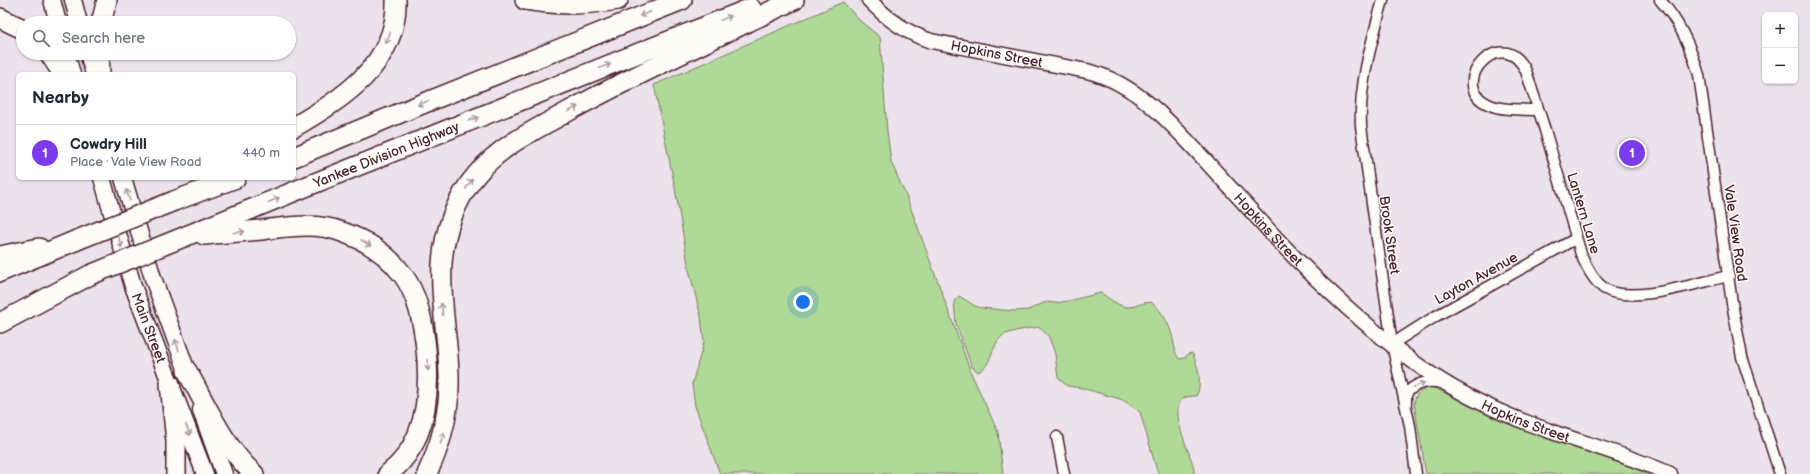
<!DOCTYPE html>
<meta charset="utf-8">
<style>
:root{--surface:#fff;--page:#f6f6f7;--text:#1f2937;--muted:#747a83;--line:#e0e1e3;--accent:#7c3aed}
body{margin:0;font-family:"Balsamiq Sans",sans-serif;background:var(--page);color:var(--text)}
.controls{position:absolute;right:12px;top:12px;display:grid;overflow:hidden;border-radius:6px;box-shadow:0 1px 3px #0004}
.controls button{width:36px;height:36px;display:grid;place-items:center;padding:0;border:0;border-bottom:1px solid var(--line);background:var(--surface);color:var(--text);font:20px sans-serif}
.you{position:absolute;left:803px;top:302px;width:14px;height:14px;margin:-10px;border:3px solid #fff;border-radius:50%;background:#1a73e8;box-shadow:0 0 0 6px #1a73e833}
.badge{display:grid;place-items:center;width:26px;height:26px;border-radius:50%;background:var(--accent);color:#fff;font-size:13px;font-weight:700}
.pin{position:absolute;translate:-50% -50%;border:2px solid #fff;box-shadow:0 1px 4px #0006}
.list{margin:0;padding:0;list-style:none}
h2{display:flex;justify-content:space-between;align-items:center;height:52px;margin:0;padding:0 16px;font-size:17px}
h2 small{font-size:13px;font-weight:400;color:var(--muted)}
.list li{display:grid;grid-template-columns:26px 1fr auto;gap:12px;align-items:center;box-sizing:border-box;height:56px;padding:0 16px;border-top:1px solid var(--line)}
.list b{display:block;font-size:15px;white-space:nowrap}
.list p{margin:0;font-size:13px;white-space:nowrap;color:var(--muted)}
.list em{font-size:13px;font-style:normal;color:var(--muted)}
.icon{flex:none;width:22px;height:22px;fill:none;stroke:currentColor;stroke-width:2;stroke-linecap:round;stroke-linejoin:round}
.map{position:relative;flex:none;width:1810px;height:474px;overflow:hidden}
.search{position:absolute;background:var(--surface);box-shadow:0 1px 3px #0004;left:16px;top:16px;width:280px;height:44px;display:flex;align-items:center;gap:10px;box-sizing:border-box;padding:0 14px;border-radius:22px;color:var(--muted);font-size:15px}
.panel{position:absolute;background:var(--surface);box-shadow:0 1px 3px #0004;left:16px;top:72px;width:280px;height:108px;border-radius:6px}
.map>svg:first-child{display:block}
.green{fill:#afd996;stroke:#7c7c60}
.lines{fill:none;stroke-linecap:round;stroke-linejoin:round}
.street-casing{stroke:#4a1f2b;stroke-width:13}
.secondary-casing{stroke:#4a1f2b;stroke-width:17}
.primary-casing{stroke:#4a1f2b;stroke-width:19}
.highway-casing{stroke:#4a1f2b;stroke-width:22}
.street{stroke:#fdfcf7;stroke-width:10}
.secondary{stroke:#fdfcf7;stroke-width:14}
.primary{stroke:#fdfcf7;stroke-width:16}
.highway{stroke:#fdfcf7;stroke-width:19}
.highway-bridge-casing{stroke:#4a1f2b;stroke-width:22;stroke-linecap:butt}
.highway-bridge{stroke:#fdfcf7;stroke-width:19}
.oneway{stroke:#ac999b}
.labels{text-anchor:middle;stroke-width:3;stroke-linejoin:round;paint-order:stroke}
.street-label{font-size:14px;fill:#4a1f2b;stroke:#fdfcf7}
</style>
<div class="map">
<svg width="1810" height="474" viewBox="0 0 1810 474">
<rect width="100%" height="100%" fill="#ebe2ec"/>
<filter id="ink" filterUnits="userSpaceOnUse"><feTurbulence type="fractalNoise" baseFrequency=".025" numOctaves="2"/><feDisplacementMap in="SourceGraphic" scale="8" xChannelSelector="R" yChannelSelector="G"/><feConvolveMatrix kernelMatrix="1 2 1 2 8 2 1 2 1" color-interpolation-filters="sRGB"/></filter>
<g filter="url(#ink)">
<g class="green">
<path d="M843 2 859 20 880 37 887 131 891 162 907 198 972 375 998 432 1003 474H720L695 406 692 384 704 342 701 317 689 270 675 188 654 85Z"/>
<path d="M1101 293C1108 298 1121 308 1129 307 1135 307 1143 302 1151 302 1164 312 1171 327 1174 344 1175 350 1175 353 1179 359L1185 358 1188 354 1192 353C1198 364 1203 385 1196 396 1193 396 1187 396 1184 398 1167 407 1190 453 1193 465 1194 467 1194 471 1194 474H1158L1140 412 1123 400 1082 388 1067 386 1058 378 1055 354 1049 337 1040 327C1031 328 1009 331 1002 336 991 345 992 367 978 372L972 367 956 324 954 301 959 296 975 306 981 308 1015 311 1028 310 1046 302 1056 303 1068 301Z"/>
<path d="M1432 387 1518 427 1630 465 1650 474H1426L1414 404C1415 393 1421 390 1432 387Z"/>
</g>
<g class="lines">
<defs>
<g id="street">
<path d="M1383 0C1372 41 1359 83 1361 126L1392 344 1410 426 1416 474"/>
<path d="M1660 0C1680 22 1691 47 1699 75L1732 303 1742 357 1780 474"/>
<path d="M1538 110C1523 109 1504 111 1490 105 1444 86 1502 21 1526 71L1545 130 1581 254C1586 266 1593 281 1605 289 1632 305 1699 282 1729 276"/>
<path d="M1392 344 1436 316 1575 239"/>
<path d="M1406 403V394C1415 383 1428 380 1441 383"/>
<path d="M1057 437 1064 474"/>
</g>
<g id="secondary">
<path id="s1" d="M869 0C887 19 906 33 931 41L1087 71C1136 83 1171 123 1204 159 1228 185 1251 211 1275 237 1318 283 1364 325 1415 363 1455 392 1500 414 1547 430 1588 445 1630 456 1670 474"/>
</g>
<g id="primary">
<path d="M52 0 58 23"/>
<path d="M73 0 79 23"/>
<path d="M66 53 72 74"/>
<path d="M88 53 94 74"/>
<path id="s2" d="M102 178 133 286 205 474"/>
<path d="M123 178 153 278 191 382"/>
<path d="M201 410 224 474"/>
</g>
<g id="highway">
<path d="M525 0C557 6 586 5 618 0"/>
<path d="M0 18 23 29"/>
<path d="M101 23 107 0"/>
<path d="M49 53 63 74"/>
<path d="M99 53 100 74"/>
<path d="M294 127C342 99 398 64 396 0"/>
<path d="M294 157 417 106 682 0"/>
<path d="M174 201 236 178"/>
<path d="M204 235C223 233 242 232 261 230 288 227 316 222 342 232 366 240 388 255 403 275 417 294 422 318 425 340 431 386 429 443 388 474"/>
<path id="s3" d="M186 236 310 185 751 8"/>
<path d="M0 256 39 248"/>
<path d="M0 272 77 240"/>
<path d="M0 323 90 275"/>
<path d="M187 371C207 406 224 447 254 474"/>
<path d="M170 384 176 441V474"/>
<path d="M427 474C438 451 445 428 448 403 453 357 439 310 442 264 444 232 456 198 477 174 501 145 537 129 569 111 642 71 719 36 794 0"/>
</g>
</defs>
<use href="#street" class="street-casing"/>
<use href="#secondary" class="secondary-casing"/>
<use href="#primary" class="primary-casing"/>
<use href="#highway" class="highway-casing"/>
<use href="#street" class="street"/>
<use href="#secondary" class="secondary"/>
<use href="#primary" class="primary"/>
<use href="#highway" class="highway"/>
<defs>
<g id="highway-bridge">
<path d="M77 240 174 201"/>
<path d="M90 275 186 236"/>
</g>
</defs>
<use href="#highway-bridge" class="highway-bridge-casing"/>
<use href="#highway-bridge" class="highway-bridge"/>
</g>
<defs><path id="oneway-shaft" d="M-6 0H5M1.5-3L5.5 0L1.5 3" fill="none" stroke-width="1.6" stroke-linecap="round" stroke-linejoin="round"/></defs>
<g class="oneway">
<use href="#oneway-shaft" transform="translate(645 14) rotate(158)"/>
<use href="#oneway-shaft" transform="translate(726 18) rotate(-22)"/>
<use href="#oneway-shaft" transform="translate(388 38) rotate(112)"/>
<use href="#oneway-shaft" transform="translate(605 66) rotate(-22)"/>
<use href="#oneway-shaft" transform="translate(423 103) rotate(158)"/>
<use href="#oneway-shaft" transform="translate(573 109) rotate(-29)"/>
<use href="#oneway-shaft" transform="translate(473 119) rotate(-22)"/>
<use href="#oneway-shaft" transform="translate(469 184) rotate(-56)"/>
<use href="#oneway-shaft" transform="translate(128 195) rotate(-107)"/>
<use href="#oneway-shaft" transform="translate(274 200) rotate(-23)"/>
<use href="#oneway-shaft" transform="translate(239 232) rotate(-5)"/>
<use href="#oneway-shaft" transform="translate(120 242) rotate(74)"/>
<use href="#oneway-shaft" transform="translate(366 243) rotate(32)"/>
<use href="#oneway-shaft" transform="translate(442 309) rotate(-96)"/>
<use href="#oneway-shaft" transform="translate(177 345) rotate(-110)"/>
<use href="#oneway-shaft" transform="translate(428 365) rotate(90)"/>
<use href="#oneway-shaft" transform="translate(1419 385) rotate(-23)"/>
<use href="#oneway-shaft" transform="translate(188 430) rotate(68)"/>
<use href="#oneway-shaft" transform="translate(442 438) rotate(-75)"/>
</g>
</g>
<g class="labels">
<g class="street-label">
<text dy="5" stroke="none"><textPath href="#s1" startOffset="142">Hopkins Street</textPath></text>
<text dy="5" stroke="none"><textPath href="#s3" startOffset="216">Yankee Division Highway</textPath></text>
<text transform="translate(1584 213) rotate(73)" y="5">Lantern Lane</text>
<text dy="5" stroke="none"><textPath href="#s1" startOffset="478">Hopkins Street</textPath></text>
<text transform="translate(1736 233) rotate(82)" y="5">Vale View Road</text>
<text transform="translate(1390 235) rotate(82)" y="5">Brook Street</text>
<text transform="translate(1476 278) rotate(-29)" y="5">Layton Avenue</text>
<text dy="5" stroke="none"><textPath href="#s2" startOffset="157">Main Street</textPath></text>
<text dy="5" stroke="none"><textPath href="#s1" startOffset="802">Hopkins Street</textPath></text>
</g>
</g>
</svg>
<div class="controls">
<button>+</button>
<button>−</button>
</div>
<div class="you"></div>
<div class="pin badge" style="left:1632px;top:153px">1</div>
<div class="search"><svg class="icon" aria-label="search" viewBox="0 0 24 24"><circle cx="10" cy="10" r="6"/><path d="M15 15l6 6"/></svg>Search here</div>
<section class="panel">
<h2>Nearby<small></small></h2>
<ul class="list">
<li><span class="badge">1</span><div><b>Cowdry Hill</b><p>Place · Vale View Road</p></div><em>440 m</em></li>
</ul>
</section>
</div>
